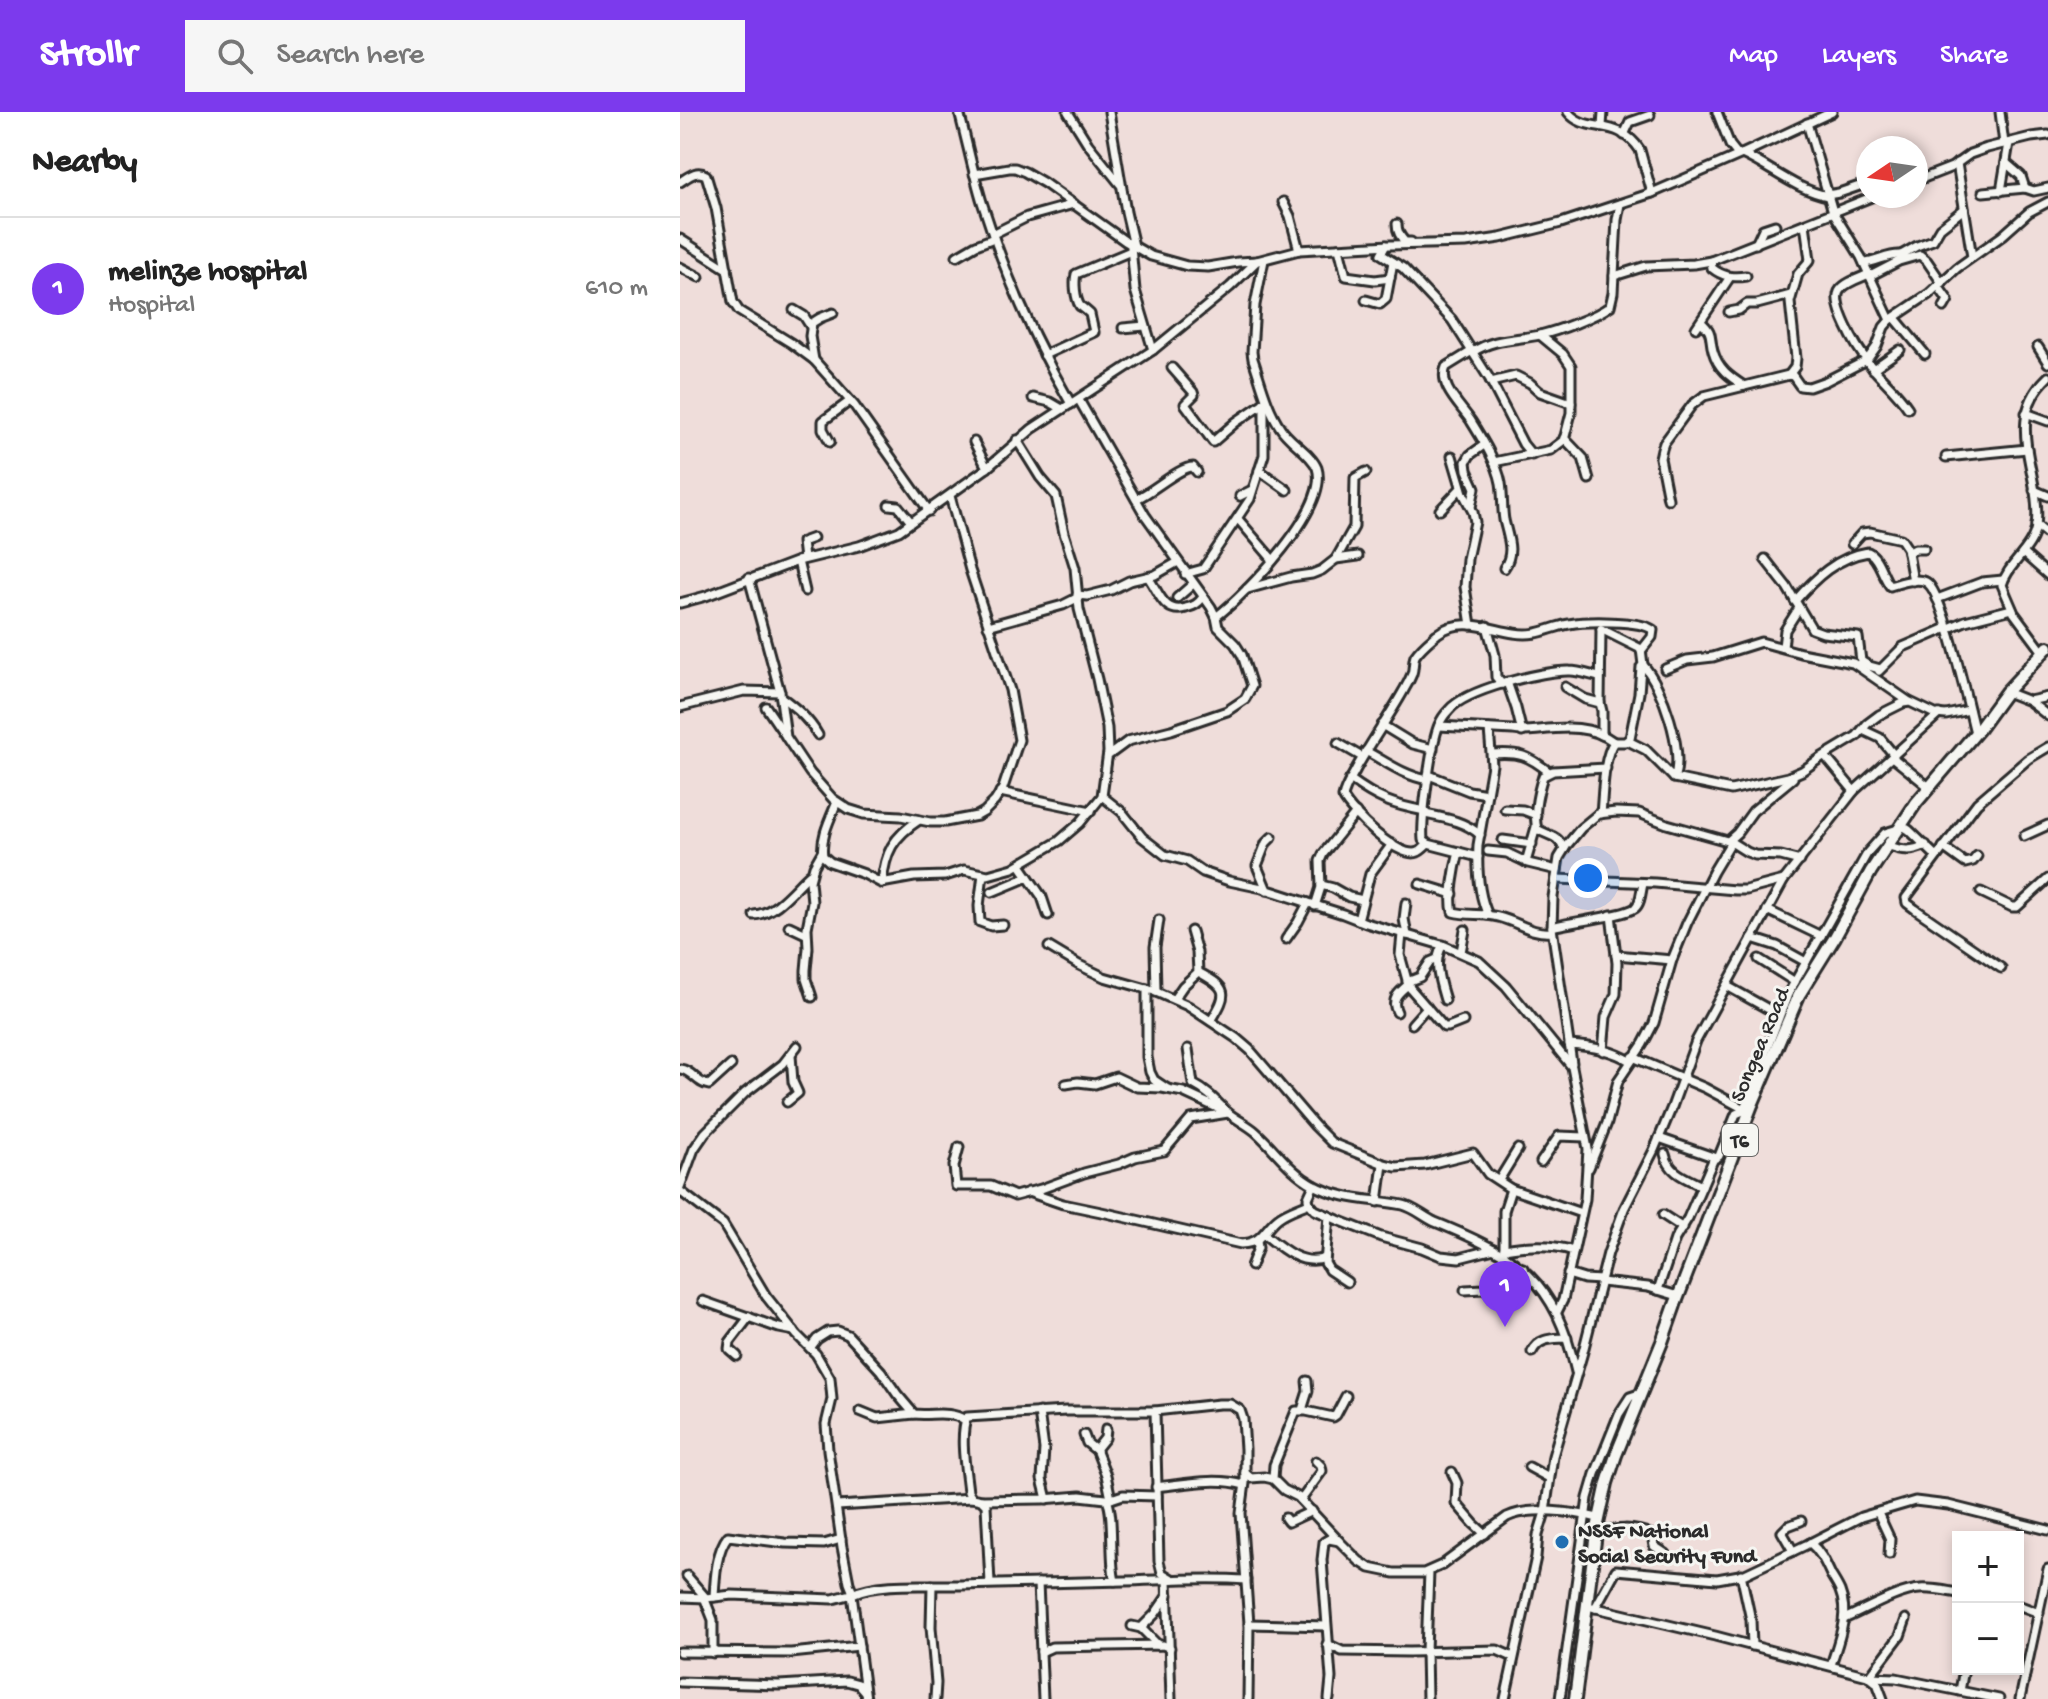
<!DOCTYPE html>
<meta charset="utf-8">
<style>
:root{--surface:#fff;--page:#f6f6f6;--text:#222;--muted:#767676;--line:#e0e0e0;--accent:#7c3aed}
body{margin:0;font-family:"Gochi Hand",sans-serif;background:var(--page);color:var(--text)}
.controls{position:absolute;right:24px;bottom:24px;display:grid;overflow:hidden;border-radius:0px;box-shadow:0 4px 12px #0003}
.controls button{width:72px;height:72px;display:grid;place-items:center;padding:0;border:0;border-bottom:2px solid var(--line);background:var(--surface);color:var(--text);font:40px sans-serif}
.compass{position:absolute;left:1176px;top:24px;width:72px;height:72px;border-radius:50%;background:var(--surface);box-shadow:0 4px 12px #0003;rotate:257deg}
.you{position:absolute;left:908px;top:766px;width:28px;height:28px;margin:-20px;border:6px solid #fff;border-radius:50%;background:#1a73e8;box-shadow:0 0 0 12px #1a73e833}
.badge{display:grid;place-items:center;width:52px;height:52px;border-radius:50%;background:var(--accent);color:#fff;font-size:26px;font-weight:700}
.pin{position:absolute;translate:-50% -66px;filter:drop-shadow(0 2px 4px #0008)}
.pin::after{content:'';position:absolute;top:42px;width:28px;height:24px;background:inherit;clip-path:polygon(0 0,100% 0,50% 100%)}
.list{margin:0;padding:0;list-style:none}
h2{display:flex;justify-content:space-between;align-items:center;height:104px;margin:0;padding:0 32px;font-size:34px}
h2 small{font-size:26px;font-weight:400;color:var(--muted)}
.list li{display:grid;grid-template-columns:52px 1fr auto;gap:24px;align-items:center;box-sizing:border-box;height:144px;padding:0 32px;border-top:2px solid var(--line)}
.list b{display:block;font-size:30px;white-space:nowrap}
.list p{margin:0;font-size:26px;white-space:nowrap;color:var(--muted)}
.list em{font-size:26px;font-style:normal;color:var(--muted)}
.icon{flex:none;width:44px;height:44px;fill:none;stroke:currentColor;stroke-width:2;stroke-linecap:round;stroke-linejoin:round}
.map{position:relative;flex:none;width:1368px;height:1587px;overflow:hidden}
header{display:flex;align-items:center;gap:48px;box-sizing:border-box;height:112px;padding:0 40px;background:var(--accent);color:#fff}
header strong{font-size:38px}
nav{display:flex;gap:44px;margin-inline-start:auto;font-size:28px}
.search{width:560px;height:72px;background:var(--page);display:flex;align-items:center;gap:20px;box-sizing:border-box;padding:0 28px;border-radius:0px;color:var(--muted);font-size:30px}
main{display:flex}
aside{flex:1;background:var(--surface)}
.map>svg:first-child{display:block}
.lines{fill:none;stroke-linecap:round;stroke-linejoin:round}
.minor-casing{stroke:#2b2b2b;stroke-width:13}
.highway-casing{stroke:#2b2b2b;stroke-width:16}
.minor{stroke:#f6f6f2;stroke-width:7}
.highway{stroke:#f6f6f2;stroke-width:10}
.poi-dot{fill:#1f6fb2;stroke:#f6f6f2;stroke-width:3}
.labels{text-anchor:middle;stroke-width:6;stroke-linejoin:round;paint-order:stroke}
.shield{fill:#f6f6f2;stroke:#686867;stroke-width:2}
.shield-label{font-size:20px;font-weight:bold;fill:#2b2b2b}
.street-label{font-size:22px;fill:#2b2b2b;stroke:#f6f6f2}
.poi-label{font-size:22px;font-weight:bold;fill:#2b2b2b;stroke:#f6f6f2;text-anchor:start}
</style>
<header>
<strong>Strollr</strong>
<div class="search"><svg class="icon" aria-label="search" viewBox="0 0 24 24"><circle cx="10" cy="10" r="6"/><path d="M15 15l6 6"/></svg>Search here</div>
<nav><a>Map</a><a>Layers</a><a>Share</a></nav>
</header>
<main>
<aside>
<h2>Nearby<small></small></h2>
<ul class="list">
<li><span class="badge">1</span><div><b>melinze hospital</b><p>Hospital</p></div><em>610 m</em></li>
</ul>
</aside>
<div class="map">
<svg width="1368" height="1587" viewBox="0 0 1368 1587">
<rect width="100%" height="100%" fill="#efddda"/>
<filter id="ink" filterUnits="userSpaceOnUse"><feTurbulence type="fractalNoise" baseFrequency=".0125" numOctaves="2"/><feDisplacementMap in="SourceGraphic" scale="16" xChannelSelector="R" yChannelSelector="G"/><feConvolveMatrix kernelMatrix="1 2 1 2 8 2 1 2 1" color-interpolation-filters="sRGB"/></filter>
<g filter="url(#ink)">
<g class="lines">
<defs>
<g id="minor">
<path d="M279 0C287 30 293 60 302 90 324 160 354 228 391 292"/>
<path d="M388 0 408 32 440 72"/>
<path d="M429 0 446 100 454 134"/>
<path d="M888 0C906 23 938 4 960 38L972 81"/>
<path d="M1037 0 1050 33 1058 43"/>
<path d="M1320 0 1324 32"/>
<path d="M1127 11 1153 100 1181 145 1210 208"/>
<path d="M922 14 923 0"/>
<path d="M944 23 950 10 970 3"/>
<path d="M1062 42C1091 55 1116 78 1148 84"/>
<path d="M1277 51 1292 145"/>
<path d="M1326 51 1341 64 1345 76"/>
<path d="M294 62 329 56H335L345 60 364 71 445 129 471 144 507 154 528 155 558 150 577 149"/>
<path d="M1236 69 1272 55 1290 42 1307 36 1351 25 1368 23"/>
<path d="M0 70C8 65 16 57 26 63L36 96 53 190 59 199 111 231 134 248 174 293 249 399"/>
<path d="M1321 79 1329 31"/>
<path d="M1303 80 1345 76 1354 79 1368 76"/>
<path d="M1147 83 1159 81 1188 71"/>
<path d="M603 90 610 104 619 138"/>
<path d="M717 112C717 120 720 124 725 130H731"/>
<path d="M313 122 347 105 394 92"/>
<path d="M0 127 47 157"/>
<path d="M1076 132 1083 117 1095 113"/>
<path d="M706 133 701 142 723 156 772 208 809 266 843 332 852 343"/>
<path d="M451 135 455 178 473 238"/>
<path d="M659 136 666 164 695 168 710 166"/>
<path d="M1221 143 1237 134 1253 128 1260 116 1284 97"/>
<path d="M277 144 296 133 314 126"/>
<path d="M1184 151C1197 150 1208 142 1221 143L1224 145"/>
<path d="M0 155 19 165"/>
<path d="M934 164 966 154 1014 152 1031 149"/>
<path d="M1066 164C1053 166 1043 165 1032 156L1031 149 1194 84"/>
<path d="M1190 164 1219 149 1240 143 1247 149 1262 171"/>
<path d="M1258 174 1268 188 1264 195"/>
<path d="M686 188 700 192 706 187 713 150"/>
<path d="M114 198 124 204 131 215"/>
<path d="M1049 200 1059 198 1067 192H1077L1111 183"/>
<path d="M1215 206 1245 242"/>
<path d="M1021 210C1034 221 1029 225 1033 239 1038 257 1050 265 1064 274"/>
<path d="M443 216 465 214"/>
<path d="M1016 216 1050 165"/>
<path d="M1358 235 1368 251"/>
<path d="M792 239 766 255C758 274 781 294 791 309 802 327 817 350 821 371 823 383 822 396 824 408 828 426 835 440 824 456"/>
<path d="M793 240C814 226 836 228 860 223 877 219 916 205 930 194L933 181 937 108 940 92"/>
<path d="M364 243 414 220 410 202C409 201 401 194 400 194 395 186 394 170 396 162L451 139"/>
<path d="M134 248 130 224 132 211 140 206 153 201"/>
<path d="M1186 248C1199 265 1216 278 1228 296"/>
<path d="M1187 248C1177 237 1150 190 1160 178 1166 170 1180 166 1189 162"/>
<path d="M492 256 513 280 514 283 505 292 533 330 556 310 584 291"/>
<path d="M1193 257 1220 238"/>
<path d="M1109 263 1115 255 1116 246 1110 190 1118 162 1130 148 1125 112"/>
<path d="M811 270 836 264 850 271 860 280 891 291"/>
<path d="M353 286 370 290 382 297"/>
<path d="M399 288 465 403 531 495 536 505 538 515 555 532 562 543 572 574 565 587 547 599 491 618 448 629 429 643"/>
<path d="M1346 301 1368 309"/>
<path d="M884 326 903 346 909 367"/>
<path d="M150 330 143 317V309L170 289"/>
<path d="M294 330 307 356"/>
<path d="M772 344 783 381 793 400 795 410 787 447 785 475 791 513"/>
<path d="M1266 345 1347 337"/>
<path d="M814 350 871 338 884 328 891 301V254L883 242 860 223"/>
<path d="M579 358 607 378"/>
<path d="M1354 378 1368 384"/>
<path d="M560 384 572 378"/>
<path d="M456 387C473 380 499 355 513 355L517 360"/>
<path d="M988 387 980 346 982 337 984 331 1012 293 1024 284 1109 263 1113 264 1120 274 1129 275 1146 269 1187 248 1197 234 1204 215 1210 208 1249 182 1277 156 1322 124 1349 100 1368 90"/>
<path d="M209 393 218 394 231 410"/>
<path d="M791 395 795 376 787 358 786 350 790 343 804 333"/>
<path d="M760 398 781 376"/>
<path d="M558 407 593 448"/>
<path d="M1356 413 1368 423"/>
<path d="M1172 432 1182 421 1190 420 1221 427 1227 436 1233 469"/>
<path d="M1228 441 1235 437H1244"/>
<path d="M1343 441 1368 463"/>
<path d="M124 447 122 430 133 426"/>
<path d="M656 447 678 444"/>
<path d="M1085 447 1107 475 1132 517 1143 521 1178 525 1181 549 1189 554 1200 557"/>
<path d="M118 449 125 479"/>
<path d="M505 462 523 457 570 387 584 343V290"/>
<path d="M468 465C479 480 484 503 506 496 514 494 518 492 523 485"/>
<path d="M69 466 100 580 106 625 130 661 153 687 168 697 184 702 221 704 250 710H265L297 704 304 700 315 689 323 676 339 628 330 578 290 458 270 384"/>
<path d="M567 477 611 465 632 462 642 458 656 447 674 415 675 366 686 360"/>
<path d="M397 483 407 484 431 478 449 469 475 463 498 450"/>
<path d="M497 486 513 472"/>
<path d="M1257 487 1302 470 1323 468"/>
<path d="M1115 489C1135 466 1157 445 1188 440 1199 445 1202 464 1210 474 1219 471 1236 465 1246 470 1263 478 1289 598 1295 621"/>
<path d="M0 491 26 484 118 449 179 434 219 419 307 356 352 317 473 238 550 175 577 149 619 138 710 133 786 131 820 126 881 111 972 81 1062 42 1152 0"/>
<path d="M536 505C566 482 650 396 637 356 631 341 609 330 600 315 586 294 581 270 573 247L572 240 575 193 584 148"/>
<path d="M308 514 383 493 397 486"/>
<path d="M807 514 815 543 816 565 822 572"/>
<path d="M921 517 961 537 963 553 961 555 959 581 950 626 945 630H934C923 645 923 682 921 702"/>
<path d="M921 517 920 591 922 599V623"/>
<path d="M1267 517 1285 509 1332 497"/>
<path d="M1103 535 1105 518 1119 496"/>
<path d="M1363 540 1334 501 1322 473C1328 451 1353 438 1356 414 1363 362 1321 309 1368 265"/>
<path d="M963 553C982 573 1005 640 994 666"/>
<path d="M985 557 1007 548 1033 545 1081 530 1121 541 1173 551 1228 589"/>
<path d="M1199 559 1223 535 1267 516"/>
<path d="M827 570 836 596 842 620"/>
<path d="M885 575 905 587 920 591"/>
<path d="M1326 580 1349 589 1368 604"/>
<path d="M101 585C116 596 128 606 138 623"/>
<path d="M1349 589 1368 585"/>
<path d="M0 595 64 579 100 580"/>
<path d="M86 595 105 623"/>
<path d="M702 613 733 632 753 637"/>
<path d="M759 614 833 618C842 620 849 619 859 618 887 615 911 613 934 630"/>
<path d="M1183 618 1200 626 1214 643"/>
<path d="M948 629 966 638 994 666 1051 678 1108 665 1122 659 1142 645 1177 624 1187 612 1199 603 1223 591 1230 590 1255 602 1266 603 1289 598"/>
<path d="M658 631 682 645"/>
<path d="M686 639C706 650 725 664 748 668"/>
<path d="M812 642C839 640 848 643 869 660"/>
<path d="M1145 644 1174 679"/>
<path d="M1212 645 1249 675"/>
<path d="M749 663 789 679 807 682"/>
<path d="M670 667C697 687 713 693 745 699"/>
<path d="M320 680 411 699"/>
<path d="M422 684 442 700 462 725 485 743 507 749 523 760 549 769 582 776 663 802 686 811 765 834 799 849 826 874 892 955 908 1037 905 1087 883 1188 877 1200"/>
<path d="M157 690C150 707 140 726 143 744L150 750 184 762 201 771 234 765 265 764 284 758 308 763 333 756 379 729 400 711 422 684 428 640 427 616 417 567 399 497 395 456 384 421 376 384 360 365 337 328"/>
<path d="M825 697 843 698 856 703"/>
<path d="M745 702C764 706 785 709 800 723"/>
<path d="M1221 713 1229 718 1256 744"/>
<path d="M1344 724 1368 713"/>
<path d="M823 728 852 732"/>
<path d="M1048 729 1057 721 1073 699 1113 666"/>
<path d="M748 732C747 733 740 740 738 740 719 748 671 701 663 685 665 675 671 667 676 657 691 630 709 605 724 578 727 573 730 567 732 562 734 556 733 549 735 544 740 536 750 528 757 522 780 504 809 517 834 521 858 525 868 516 889 512 905 509 961 508 973 518L972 525 961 539"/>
<path d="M1207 733C1222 739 1231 740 1246 733"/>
<path d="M1263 735 1285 751 1293 749 1297 744"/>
<path d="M884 737C877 722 870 725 857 717 853 702 858 680 863 664L873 659 926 656"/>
<path d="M808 739 827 741 848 751 877 758"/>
<path d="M779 740C775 755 769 786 773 800 788 804 803 801 818 805 839 810 850 822 872 820"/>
<path d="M798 745 748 732 743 728C741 709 751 631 759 613 761 608 765 602 769 598 785 578 864 558 890 559 899 559 910 563 919 565"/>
<path d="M846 750 856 715"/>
<path d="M340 753 362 785 368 803"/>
<path d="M303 762 299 794 300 810 311 814 323 813"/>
<path d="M876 767 975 771 1055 778H1066L1104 768"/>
<path d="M202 771C205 740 213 725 239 708"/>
<path d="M740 772 773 782"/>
<path d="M641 773 653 776 669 785 683 788"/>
<path d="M587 778 577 754 586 731 592 725"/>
<path d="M312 780 348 765"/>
<path d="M1301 780 1332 795H1337L1368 767"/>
<path d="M726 791 724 807 727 823"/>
<path d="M635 794 641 775 640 749 643 742 676 701"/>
<path d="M1087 798 1141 824"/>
<path d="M74 803C97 801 114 776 130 762"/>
<path d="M808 803C798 782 797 757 798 733L812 653 809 617"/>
<path d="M678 808 690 762 712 732"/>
<path d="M109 814 126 822"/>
<path d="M872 815C889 810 944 804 955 796 961 791 961 779 963 772"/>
<path d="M722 822 720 843 727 868 730 876 764 915H768L783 909"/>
<path d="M1072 826 1097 834 1126 850"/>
<path d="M606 827 618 810 628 791"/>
<path d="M763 833C752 848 760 871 765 888"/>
<path d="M369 835 399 853 424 865 474 879 508 894 556 926 570 938 635 1014 652 1031 704 1052 716 1055 745 1053 793 1041 808 1062 831 1077"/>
<path d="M781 840 785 818"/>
<path d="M936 843 992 848"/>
<path d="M1079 847 1115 870"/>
<path d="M1321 856 1235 797 1227 791 1226 786 1297 691 1348 647 1368 635"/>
<path d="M518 860C549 876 548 881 531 909"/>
<path d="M727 870 740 865 750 850 757 847"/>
<path d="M1047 874 1099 903"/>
<path d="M467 877V945L470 960 474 968 486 976"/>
<path d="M476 880 475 835 479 808"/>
<path d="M132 885 126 867V858L128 836 127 816 132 790 130 769 134 754 142 740"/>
<path d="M494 887 503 874 518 860 517 840 511 819"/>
<path d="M717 900C710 887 719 880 729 872"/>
<path d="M732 912 747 895"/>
<path d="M889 933C910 934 932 938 950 949"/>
<path d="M508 937 513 972C527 979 535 988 546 999 555 1007 567 1012 576 1020 596 1038 610 1060 634 1073 661 1088 693 1087 723 1093 735 1096 744 1105 755 1110 839 1144 875 1168 896 1260"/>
<path d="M923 939 926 905 936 882 937 851 931 803"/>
<path d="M953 945 1025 976 1064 997"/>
<path d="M892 951 872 816 873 785 879 746 887 733 901 716 918 702 936 700 959 701 987 712 1051 730 1067 740 1075 743 1101 744 1120 749"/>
<path d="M0 957C12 958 17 972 29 973L51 953"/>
<path d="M386 972 398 970 415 972 436 965 457 975 482 976 503 980 546 1000"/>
<path d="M107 990 118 981 113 970 111 943"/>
<path d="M1063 999 1108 882 1188 740 1205 721 1218 717"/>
<path d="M979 1026 1036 1046 1039 1044 1056 1002 1063 999 1067 1000"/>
<path d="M279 1035 274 1054 276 1074H311L335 1084 361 1077 404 1061 439 1052 455 1045 484 1039 511 1007 548 1001"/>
<path d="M985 1042C989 1061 1006 1066 1022 1074"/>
<path d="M861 1050 879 1024 905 1025"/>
<path d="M909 1056 927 1011 938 969 963 932 974 911 992 848 1007 811 1033 760 1051 730"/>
<path d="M819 1068 838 1037"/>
<path d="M634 1073 628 1086 629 1091 635 1098 658 1108 701 1125 742 1136 761 1144 779 1146 814 1137"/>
<path d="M0 1075 14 1037 25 1021 65 981 103 952 117 934"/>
<path d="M0 1079 43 1112 86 1184 117 1223 136 1242 150 1266 152 1287 146 1312 148 1338 162 1435 169 1471 173 1481"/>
<path d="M348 1080 383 1092 426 1101 561 1132C583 1131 583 1118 598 1106 607 1099 618 1096 629 1091"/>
<path d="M698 1090 703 1052"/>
<path d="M983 1103 1003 1116"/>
<path d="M649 1104 645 1151 649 1158 667 1170"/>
<path d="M584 1122C601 1136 622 1155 645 1146"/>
<path d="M824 1137C847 1133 871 1131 893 1139"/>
<path d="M824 1143V1099L831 1077 901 1101"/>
<path d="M571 1154 578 1136 577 1128"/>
<path d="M888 1162 904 1167 921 1168"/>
<path d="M921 1170 968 1175 998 1184"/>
<path d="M785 1178 804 1177 826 1162 843 1156"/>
<path d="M978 1178 995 1127 1008 1106 1034 1046"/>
<path d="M23 1189 99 1216 114 1219"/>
<path d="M130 1236 137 1227 148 1220 158 1219 168 1223 201 1259 217 1282 234 1302C252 1304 269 1298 285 1308"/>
<path d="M852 1240C859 1225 873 1227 887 1226"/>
<path d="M57 1244 49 1237 50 1230 69 1205"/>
<path d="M622 1298 628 1279 627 1269"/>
<path d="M180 1299 197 1306 234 1302"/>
<path d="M475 1299 479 1449 482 1461 492 1467"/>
<path d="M359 1300 364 1337 362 1367 367 1387"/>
<path d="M426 1317 425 1326 417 1336V1340L426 1363 431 1387"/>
<path d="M404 1323 407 1331 417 1339"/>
<path d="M849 1355 869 1366"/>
<path d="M772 1360 777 1371 776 1391 794 1412 805 1422"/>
<path d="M565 1361 571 1366 584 1365 593 1367 604 1378 618 1385 659 1429"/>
<path d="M593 1367 594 1353 616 1299H626L653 1305 656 1303 666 1284"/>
<path d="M476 1375C505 1372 536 1365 564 1373"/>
<path d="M302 1388 363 1387 400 1384 426 1387C435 1398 429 1448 435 1469"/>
<path d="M428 1388 443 1383 477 1384"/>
<path d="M621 1388 642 1359 641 1354 636 1349"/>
<path d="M157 1394 292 1386"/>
<path d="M1198 1401 1210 1427 1209 1442"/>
<path d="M605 1406 608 1410 632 1399"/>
<path d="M916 1421C935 1417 954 1414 972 1423L974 1434 986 1442"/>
<path d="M1130 1431C1141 1440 1145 1450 1151 1463 1154 1468 1158 1474 1160 1479 1170 1504 1158 1530 1151 1553"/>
<path d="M1113 1439 1102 1420 1108 1414 1121 1409"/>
<path d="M1061 1462 1071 1508 1072 1534"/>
<path d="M7 1464 26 1486"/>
<path d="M487 1468 491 1587"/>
<path d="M310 1471 306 1393 301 1388 292 1386 288 1380C286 1360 279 1323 287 1305L386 1299H475L539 1292H550L560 1298 563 1307 565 1337V1371L561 1401 569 1512 568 1587"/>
<path d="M358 1471 363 1587"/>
<path d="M252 1473 251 1515 256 1571 255 1587"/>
<path d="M0 1485 26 1486 52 1483 153 1487 172 1482"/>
<path d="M24 1485 33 1508V1541"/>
<path d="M34 1485C35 1466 36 1439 48 1424L105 1431 144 1432 161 1427"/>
<path d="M1338 1493 1359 1501"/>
<path d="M912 1495 1035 1524 1188 1564 1197 1571 1203 1587"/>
<path d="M915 1496 936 1458 1037 1467 1065 1462 1126 1433 1181 1405 1235 1389 1268 1393 1368 1418"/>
<path d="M1164 1507C1185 1498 1219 1478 1240 1477 1252 1476 1266 1479 1278 1481"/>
<path d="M569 1512 646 1514"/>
<path d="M452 1514 461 1516 478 1533"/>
<path d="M461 1516 475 1502 488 1483"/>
<path d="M647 1532 662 1539 729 1540 817 1538 833 1545"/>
<path d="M0 1540 111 1541 179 1534"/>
<path d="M361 1540 372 1535 483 1533 490 1536"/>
<path d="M1189 1565 1220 1524 1226 1507"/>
<path d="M1191 1565 1216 1566 1319 1587"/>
<path d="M0 1570 99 1573 167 1569 178 1572 184 1579"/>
<path d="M1280 1579 1284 1557"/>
<path d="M186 1587 172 1482C199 1469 249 1474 280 1473 335 1472 389 1470 444 1469 485 1468 526 1465 566 1468"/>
<path d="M649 1587 651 1566 642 1448 644 1430 649 1427 659 1429 679 1449 690 1456 714 1461H744L762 1453 827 1405C850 1394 894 1400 918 1406"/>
<path d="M747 1587 746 1539 749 1460"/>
<path d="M825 1587 856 1445 858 1423 865 1400 873 1344 903 1240 928 1141 944 1097 974 1038 992 995 1016 929 1104 768 1174 679 1259 602"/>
<path d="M880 1587 908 1386 915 1362 939 1302 950 1285 962 1281"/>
<path d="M1340 1587 1368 1457"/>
</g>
<path id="highway" d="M895 1587 916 1421 927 1371 936 1343 982 1230 995 1193 1072 993 1119 883 1155 825 1191 759 1236 691 1299 617 1326 580 1368 535"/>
</defs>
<use href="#minor" class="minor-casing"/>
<use href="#highway" class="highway-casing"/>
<use href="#minor" class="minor"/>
<use href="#highway" class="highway"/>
</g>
</g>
<circle class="poi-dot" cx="882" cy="1430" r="8"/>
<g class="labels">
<rect class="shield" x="1042" y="1012" width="36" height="32" rx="6"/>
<g class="shield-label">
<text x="1060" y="1035">T6</text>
</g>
<g class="street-label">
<text transform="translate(1078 932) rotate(-67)" y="8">Songea Road</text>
</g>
<g class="poi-label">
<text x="898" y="1425">NSSF National<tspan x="898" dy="25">Social Security Fund</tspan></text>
</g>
</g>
</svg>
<div class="controls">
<button>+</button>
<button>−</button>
</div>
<svg class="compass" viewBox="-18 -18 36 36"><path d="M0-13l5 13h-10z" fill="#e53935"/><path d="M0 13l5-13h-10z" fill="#767676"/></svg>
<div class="you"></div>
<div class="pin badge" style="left:825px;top:1215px">1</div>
</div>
</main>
